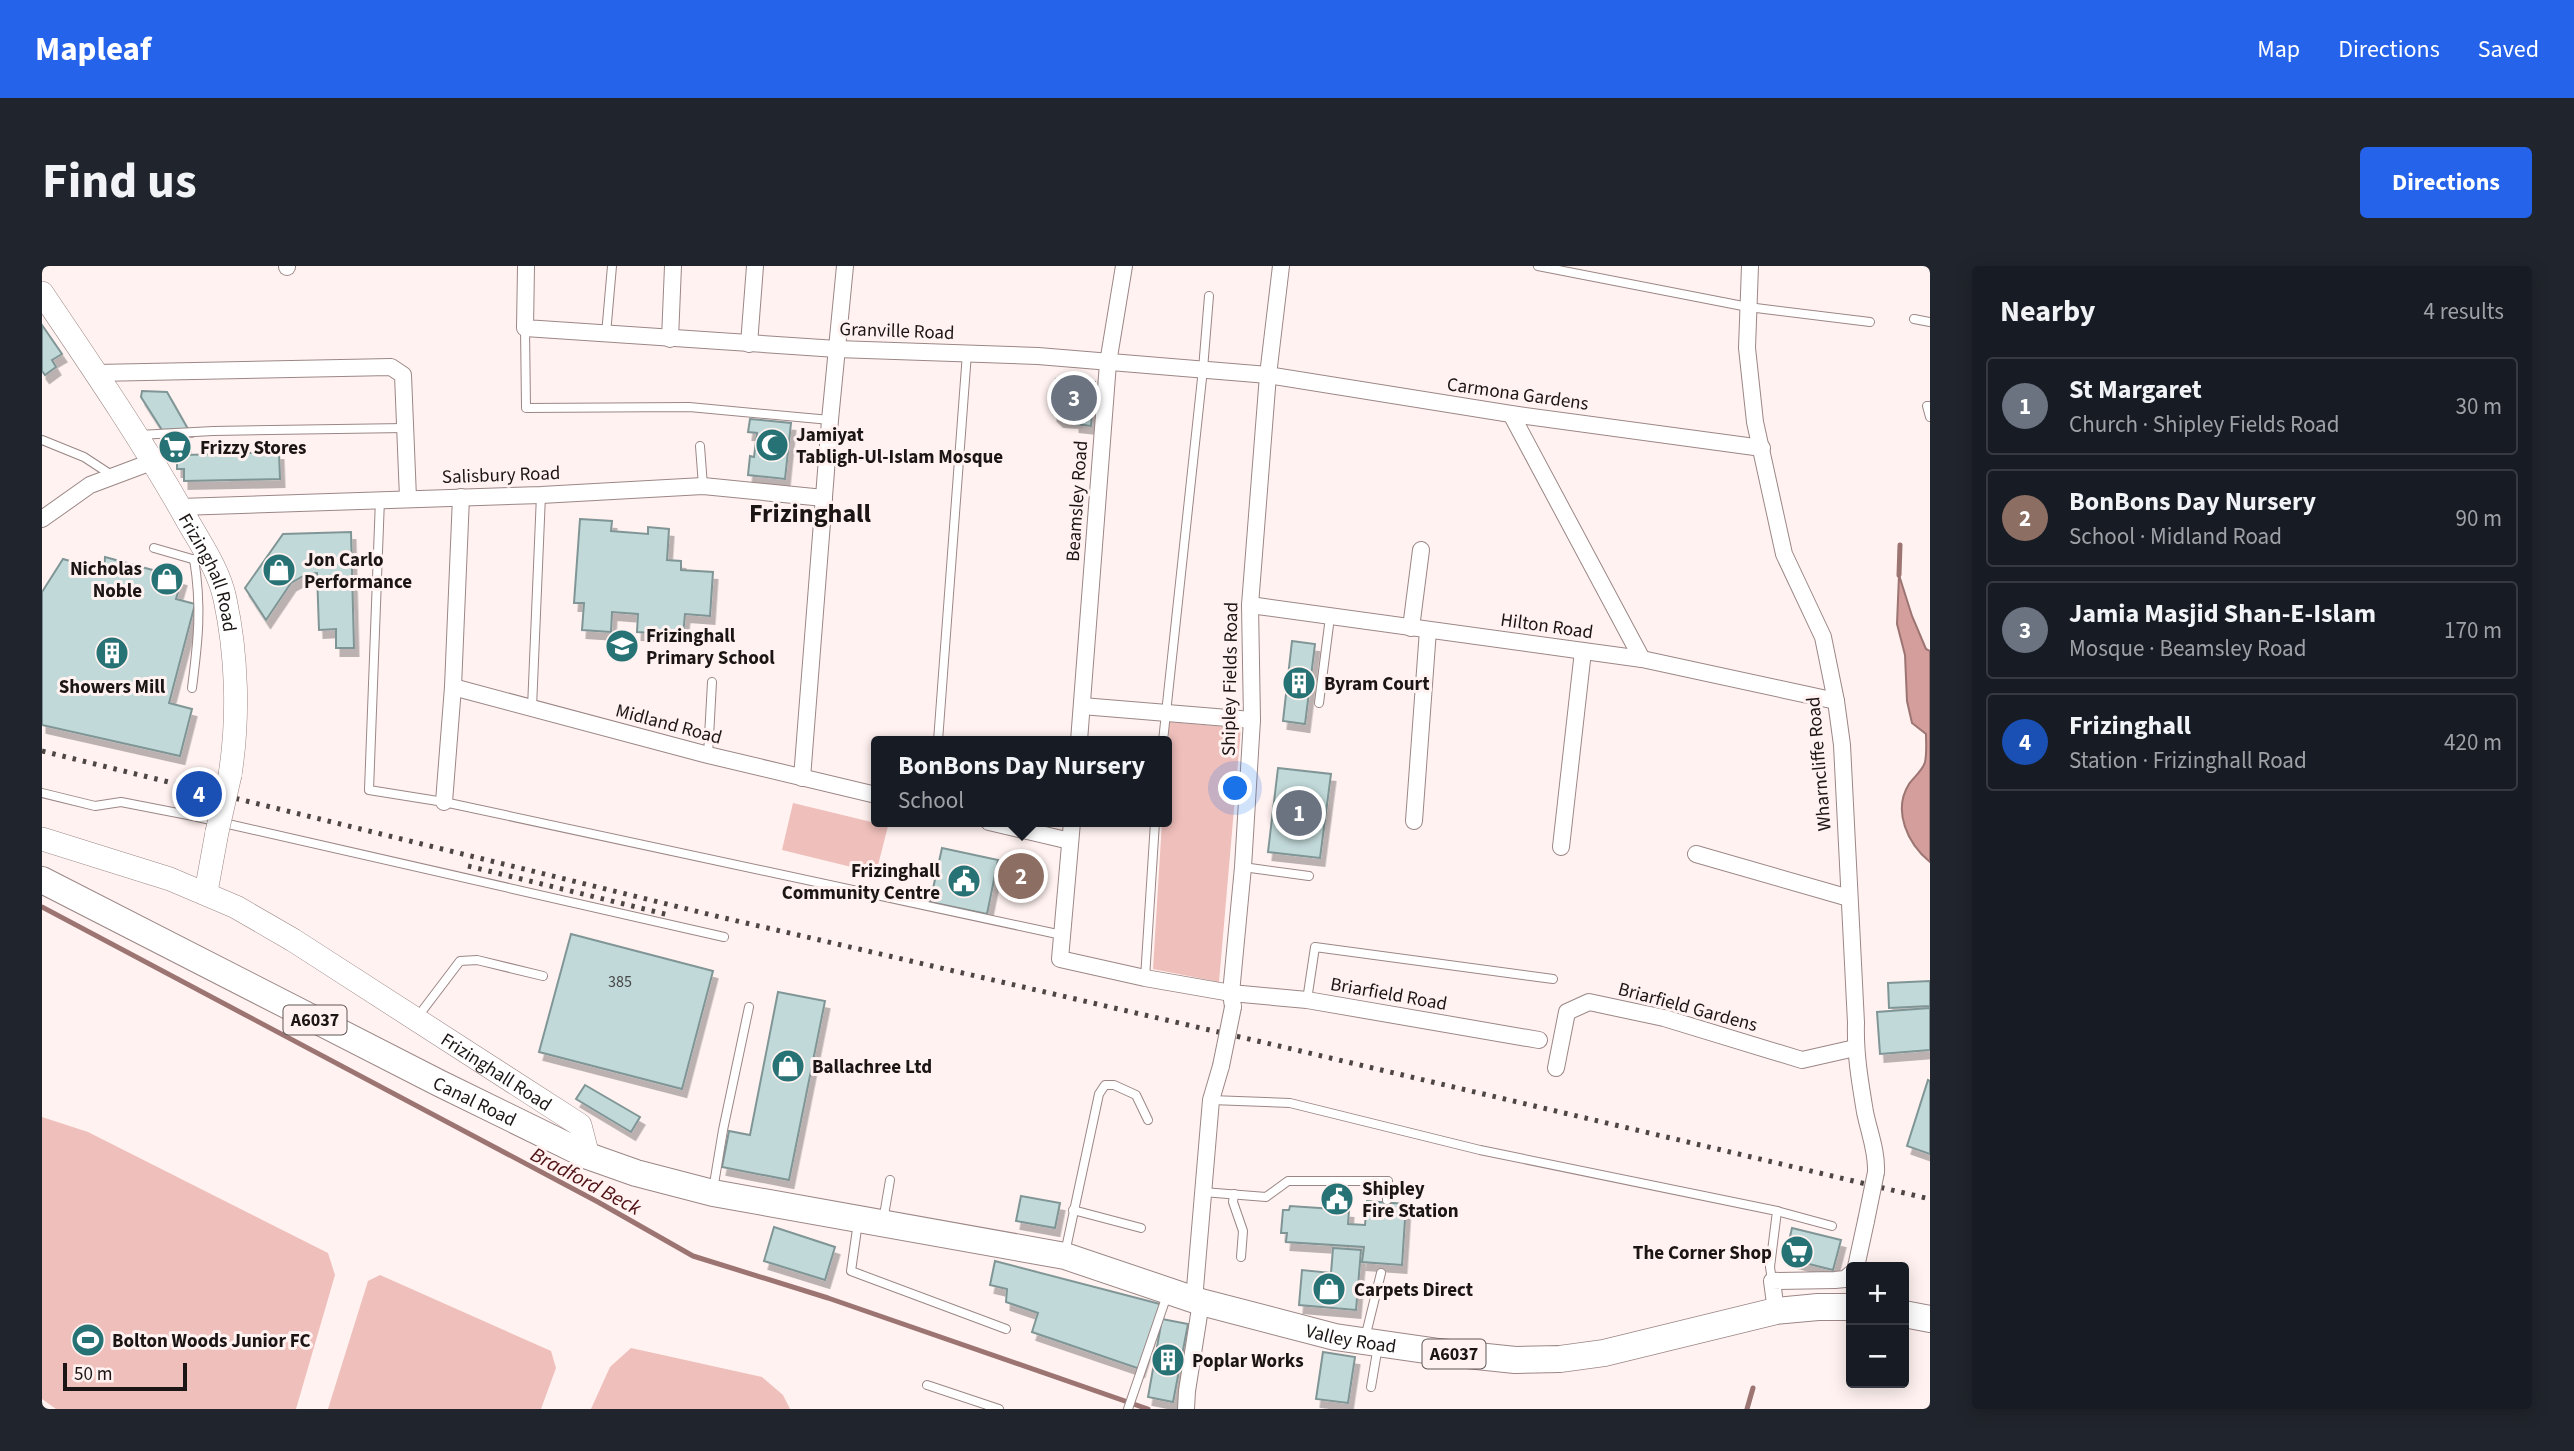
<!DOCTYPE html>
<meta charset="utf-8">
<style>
:root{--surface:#171b24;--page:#20242c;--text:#f1f3f6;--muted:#9ea1a6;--line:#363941;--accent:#2563eb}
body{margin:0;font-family:"Source Sans 3",sans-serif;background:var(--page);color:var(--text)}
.controls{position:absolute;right:21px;bottom:21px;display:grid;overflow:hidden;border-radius:7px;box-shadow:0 4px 18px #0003}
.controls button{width:63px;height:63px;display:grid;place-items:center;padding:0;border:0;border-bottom:2px solid var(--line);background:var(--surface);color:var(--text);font:35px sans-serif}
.scale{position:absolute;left:21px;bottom:18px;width:124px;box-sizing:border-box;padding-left:7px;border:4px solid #1c1515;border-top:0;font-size:19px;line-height:24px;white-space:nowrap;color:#1c1515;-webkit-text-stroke:5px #fff2f0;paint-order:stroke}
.you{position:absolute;left:1194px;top:523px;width:24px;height:24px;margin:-18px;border:5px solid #fff;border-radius:50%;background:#1a73e8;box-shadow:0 0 0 10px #1a73e833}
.badge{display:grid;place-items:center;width:46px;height:46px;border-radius:50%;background:var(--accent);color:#fff;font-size:23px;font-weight:700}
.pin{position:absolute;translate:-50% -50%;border:4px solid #fff;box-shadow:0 2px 7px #0006}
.popup{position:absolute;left:829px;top:470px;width:301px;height:91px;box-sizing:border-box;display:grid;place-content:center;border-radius:7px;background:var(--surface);filter:drop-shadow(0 2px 5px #0005);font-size:23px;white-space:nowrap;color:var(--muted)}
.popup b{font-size:26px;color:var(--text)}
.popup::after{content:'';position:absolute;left:50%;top:100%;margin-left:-14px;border:14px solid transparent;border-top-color:var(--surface)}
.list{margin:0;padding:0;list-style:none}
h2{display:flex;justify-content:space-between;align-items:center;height:91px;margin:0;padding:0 28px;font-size:30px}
h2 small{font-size:23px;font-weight:400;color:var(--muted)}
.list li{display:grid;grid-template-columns:46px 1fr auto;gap:21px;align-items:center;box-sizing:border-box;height:98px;margin:0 14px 14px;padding:0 14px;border:2px solid var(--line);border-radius:7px}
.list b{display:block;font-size:26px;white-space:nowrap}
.list p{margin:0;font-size:23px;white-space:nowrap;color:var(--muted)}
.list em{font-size:23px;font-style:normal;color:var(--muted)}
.map{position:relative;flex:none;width:1888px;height:1143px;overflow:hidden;border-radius:7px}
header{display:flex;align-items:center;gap:42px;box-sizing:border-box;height:98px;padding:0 35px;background:var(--accent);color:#fff}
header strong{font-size:33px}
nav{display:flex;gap:38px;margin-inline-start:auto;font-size:24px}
.intro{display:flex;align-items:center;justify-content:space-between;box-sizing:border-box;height:168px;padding:0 42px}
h1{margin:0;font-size:49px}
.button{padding:18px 32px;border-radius:7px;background:var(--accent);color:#fff;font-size:24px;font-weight:700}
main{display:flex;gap:42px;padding:0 42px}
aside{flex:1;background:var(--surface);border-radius:7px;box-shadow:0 4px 18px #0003}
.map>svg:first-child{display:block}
.green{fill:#efbfbb}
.water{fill:#d39e9b;stroke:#9c7573;stroke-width:2}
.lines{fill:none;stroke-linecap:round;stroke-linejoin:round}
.stream{stroke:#9c7573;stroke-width:5}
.building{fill:#c2d9d9;stroke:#809696;stroke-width:2;filter:url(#shadow)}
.lane-casing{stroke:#9b8786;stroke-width:10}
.street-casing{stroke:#9b8786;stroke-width:18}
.secondary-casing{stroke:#9b8786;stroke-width:24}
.primary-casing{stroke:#9b8786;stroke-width:28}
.lane{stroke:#fff;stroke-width:8}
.street{stroke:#fff;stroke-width:16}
.secondary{stroke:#fff;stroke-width:23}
.primary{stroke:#fff;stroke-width:26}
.rail{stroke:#4e4545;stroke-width:5;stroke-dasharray:3.5 7;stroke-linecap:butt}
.street-bridge-casing{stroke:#9b8786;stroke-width:18;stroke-linecap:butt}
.secondary-bridge-casing{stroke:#9b8786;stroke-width:24;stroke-linecap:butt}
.street-bridge{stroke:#fff;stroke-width:16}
.secondary-bridge{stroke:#fff;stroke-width:23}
.labels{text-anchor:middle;stroke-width:6;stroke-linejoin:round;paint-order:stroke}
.number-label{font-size:16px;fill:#464646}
.shield{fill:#fff2f0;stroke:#605757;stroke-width:2}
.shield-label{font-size:18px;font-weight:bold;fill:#1c1515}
.street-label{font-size:19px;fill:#1c1515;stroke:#fff2f0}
.poi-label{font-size:19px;font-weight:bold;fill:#1c1515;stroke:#fff2f0;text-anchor:start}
.water-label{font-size:21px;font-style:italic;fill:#501114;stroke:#fff2f0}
.district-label{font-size:26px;font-weight:bold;fill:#1c1515;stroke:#fff2f0}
</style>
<header>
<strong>Mapleaf</strong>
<nav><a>Map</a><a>Directions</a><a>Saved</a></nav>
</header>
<div class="intro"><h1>Find us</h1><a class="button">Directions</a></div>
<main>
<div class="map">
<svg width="1888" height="1143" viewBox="0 0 1888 1143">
<defs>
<filter id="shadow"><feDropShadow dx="4.5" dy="8" stdDeviation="0" flood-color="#0004"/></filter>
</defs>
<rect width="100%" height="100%" fill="#fff2f0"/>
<g class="green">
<path d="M1127 456 1199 462 1177 716 1111 703 1120 556H1124Z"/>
<path d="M751 537 846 560 834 607 740 584Z"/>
<path d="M0 851 46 866 286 987 293 1009 254 1143H14L0 1133Z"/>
<path d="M338 1009 509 1085 514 1102 499 1143H286L326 1015Z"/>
<path d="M589 1082 720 1111 741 1129 748 1143H549L568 1101Z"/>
</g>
<path class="water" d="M1857 309 1870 350 1884 383 1888 385V596C1866 578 1850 545 1867 518 1872 511 1881 504 1883 496 1885 487 1884 477 1884 468L1870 457 1865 435 1863 389 1855 358Z"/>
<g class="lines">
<g class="stream">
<path d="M1857 309 1858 279"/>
<path d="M0 641 556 936 651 990 786 1032 1106 1143"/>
<path d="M1705 1143 1711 1122"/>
</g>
</g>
<g class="building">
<path d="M0 59 20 88 10 94 14 101 3 109 0 105Z"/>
<path d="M1014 113 1053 116 1049 160 1033 158V154L1017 153 1011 147Z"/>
<path d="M100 125 125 126 146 163 120 164 99 131Z"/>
<path d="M708 153 749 157 743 213 706 209 708 190 712 191 715 167 706 166Z"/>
<path d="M124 175H144V189L237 186 238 213 142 215V203H135V191Z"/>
<path d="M538 253 570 255 569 265 606 268V261L627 263 625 294 639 295V304L671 306 668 350 643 348 641 369 595 366 596 348 570 346 569 366 540 364 542 337H532Z"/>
<path d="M309 266 312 382H294V363L277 364 275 307 265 308 249 317 224 354 203 322 241 268Z"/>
<path d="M63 291 140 312 134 333 153 338 127 437 150 443 138 490 0 459V326L21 293 62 305Z"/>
<path d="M1250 375 1273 378 1263 458 1241 455Z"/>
<path d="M1236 502 1289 508 1278 592 1226 586Z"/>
<path d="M900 582 956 594 945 648 888 636Z"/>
<path d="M529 668 671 705 640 823 497 786Z"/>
<path d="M1888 715V740L1847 742 1846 717Z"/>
<path d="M736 726 783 735 747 914 680 901 687 865 708 869Z"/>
<path d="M1888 742V784L1838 788 1835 746Z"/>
<path d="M1886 814 1888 815V888L1865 880Z"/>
<path d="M543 819 598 851 589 866 534 833Z"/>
<path d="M979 930 1018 937 1013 962 974 955Z"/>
<path d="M1325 935 1364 938 1360 999 1320 996 1322 981 1244 976 1245 967H1239L1241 944H1247L1248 940 1307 944 1306 958 1323 959Z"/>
<path d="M732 961 793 981 783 1014 722 995Z"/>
<path d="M1750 962 1799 974 1791 1004 1743 992Z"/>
<path d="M1291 982 1319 984 1314 1044 1257 1039 1260 1004 1289 1007Z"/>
<path d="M953 995 1118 1038 1098 1103 990 1066 996 1047 964 1036 965 1023 948 1019Z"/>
<path d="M1120 1053 1146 1058 1131 1136 1106 1131Z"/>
<path d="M1281 1086 1313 1091 1306 1137 1274 1133Z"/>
</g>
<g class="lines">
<defs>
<g id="lane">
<path d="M1496 0 1706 41 1828 56"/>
<path d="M1872 53 1888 56"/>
<path d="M483 62 484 142 647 141 788 154"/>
<path d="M564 68 570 0"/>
<path d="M1888 140H1885L1888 151"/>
<path d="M97 169 171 165 363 162"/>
<path d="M0 174 42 191 71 210"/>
<path d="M658 180 661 220"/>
<path d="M338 233 327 524 402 536 1020 669"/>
<path d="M112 282 157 295"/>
<path d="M150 422C156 375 160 341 152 293"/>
<path d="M1277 437 1288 351"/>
<path d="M490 442 499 229"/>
<path d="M896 475 925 87"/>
<path d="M1121 475 1161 103 1167 30"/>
<path d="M666 489 670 416"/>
<path d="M0 527 53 540 79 536 151 550 682 671"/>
<path d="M1201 601 1267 610"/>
<path d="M1103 712 1113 556"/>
<path d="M1265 734 1273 681 1511 713"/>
<path d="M374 753 418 695 435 694 501 710"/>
<path d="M1169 834 1248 837 1438 884 1735 945 1728 1001 1730 1015"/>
<path d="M671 924 681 864 707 741"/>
<path d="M1161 926 1224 931 1246 915H1346L1345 934"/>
<path d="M1192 928 1191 936 1201 965 1199 991"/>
<path d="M1031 944 1099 962"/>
<path d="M1735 945 1790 960"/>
<path d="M841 955 848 914"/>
<path d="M816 956 809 1005 964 1063"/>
<path d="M1023 987 1057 828 1063 819H1072L1094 829 1106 854"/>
<path d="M1323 1072 1339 1007"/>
<path d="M885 1119 957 1143"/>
<path d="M1329 1121 1336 1080"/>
<path d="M1086 1143 1125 1029"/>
</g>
<g id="street">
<path d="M245 0V1"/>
<path d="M484 0 483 62 795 83 996 90 1226 109 1469 148 1720 182"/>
<path d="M1708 0 1705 82 1713 156 1742 288 1781 371 1794 435 1800 479 1814 757C1813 787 1818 816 1823 846 1827 866 1835 885 1834 906"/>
<path d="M628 73 631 0"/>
<path d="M707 78 713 0"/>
<path d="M54 107 349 101 361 109 366 232"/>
<path d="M1469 148 1600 393"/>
<path d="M138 241 499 229 661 220 782 232"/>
<path d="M0 253 48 219 112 195"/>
<path d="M1208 339 1600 393 1794 435"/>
<path d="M1369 362 1379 284"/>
<path d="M411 421 666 489 834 529"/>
<path d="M1040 440 1210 454"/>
<path d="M1037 475 1066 97 1082 0"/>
<path d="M760 512 788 154 803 0"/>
<path d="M402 536 411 421 419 231"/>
<path d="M1372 555 1386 364"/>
<path d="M947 556 1028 575"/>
<path d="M1030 556 1018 693 1103 712 1189 727 1265 734 1497 774"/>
<path d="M1519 581 1541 385"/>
<path d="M1654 588 1807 632"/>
<path d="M1191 741 1189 727 1201 601 1210 454 1208 339 1226 109 1239 0"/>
<path d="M1514 802 1525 746 1547 736 1622 752 1760 794 1813 782"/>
<path d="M1814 1001 1824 955"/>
<path d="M1152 1034 1169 834 1179 800"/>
<path d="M1734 1045 1730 1015 1793 1014 1803 1013 1809 1008"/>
<path d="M1144 1143 1145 1125 1159 1036"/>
</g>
<g id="secondary">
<path id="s1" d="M0 27C50 101 100 174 144 252 158 277 177 304 183 333 195 389 197 452 188 509"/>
<path id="s2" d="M0 573 128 613 194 641 251 674 538 859 546 890"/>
<path d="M164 626 175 566"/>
</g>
<g id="primary">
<path id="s3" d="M0 614 397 817 546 890 594 907 671 927 1023 990 1159 1036 1293 1071 1397 1086 1473 1094 1518 1093 1562 1087 1734 1045 1776 1041H1809"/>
<path d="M1862 1048 1888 1053"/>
</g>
</defs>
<use href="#lane" class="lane-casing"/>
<use href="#street" class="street-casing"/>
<use href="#secondary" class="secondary-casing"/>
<use href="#primary" class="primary-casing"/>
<use href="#lane" class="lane"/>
<use href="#street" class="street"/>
<use href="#secondary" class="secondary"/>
<use href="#primary" class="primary"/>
<g class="rail">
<path d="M0 485 678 651 1250 783 1888 933"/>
<path d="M426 600 627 649"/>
</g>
<defs>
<g id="street-bridge">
<path d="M1179 800 1191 741"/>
<path d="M1824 955 1834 906"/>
</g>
<path id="secondary-bridge" d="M175 566 188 509"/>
</defs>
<use href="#street-bridge" class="street-bridge-casing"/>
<use href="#secondary-bridge" class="secondary-bridge-casing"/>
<use href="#street-bridge" class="street-bridge"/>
<use href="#secondary-bridge" class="secondary-bridge"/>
</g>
<defs>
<symbol id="mosque-disc" viewBox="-11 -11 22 22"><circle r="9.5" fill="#277274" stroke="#fff2f0"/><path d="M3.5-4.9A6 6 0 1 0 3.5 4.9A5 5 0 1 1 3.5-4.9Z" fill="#fff"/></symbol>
<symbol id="supermarket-disc" viewBox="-11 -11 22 22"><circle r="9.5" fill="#277274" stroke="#fff2f0"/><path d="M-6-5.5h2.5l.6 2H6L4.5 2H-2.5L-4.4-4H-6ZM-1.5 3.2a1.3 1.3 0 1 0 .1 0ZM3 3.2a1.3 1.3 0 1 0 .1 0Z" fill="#fff"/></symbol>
<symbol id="shop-disc" viewBox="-11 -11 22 22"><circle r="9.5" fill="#277274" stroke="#fff2f0"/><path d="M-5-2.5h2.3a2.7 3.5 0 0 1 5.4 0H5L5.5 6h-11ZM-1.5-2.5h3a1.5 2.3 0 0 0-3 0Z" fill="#fff"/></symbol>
<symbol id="school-disc" viewBox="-11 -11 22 22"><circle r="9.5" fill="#277274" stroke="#fff2f0"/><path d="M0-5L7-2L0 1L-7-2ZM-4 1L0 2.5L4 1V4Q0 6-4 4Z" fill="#fff"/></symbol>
<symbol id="building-disc" viewBox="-11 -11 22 22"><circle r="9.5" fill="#277274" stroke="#fff2f0"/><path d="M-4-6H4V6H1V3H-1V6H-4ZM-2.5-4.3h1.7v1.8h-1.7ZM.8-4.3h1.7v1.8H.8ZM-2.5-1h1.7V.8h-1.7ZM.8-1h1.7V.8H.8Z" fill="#fff"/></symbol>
<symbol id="civic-disc" viewBox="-11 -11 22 22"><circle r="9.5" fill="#277274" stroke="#fff2f0"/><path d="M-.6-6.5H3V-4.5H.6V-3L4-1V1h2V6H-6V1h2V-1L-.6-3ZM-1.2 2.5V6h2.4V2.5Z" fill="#fff"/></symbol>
<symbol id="stadium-disc" viewBox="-11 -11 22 22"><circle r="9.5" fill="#277274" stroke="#fff2f0"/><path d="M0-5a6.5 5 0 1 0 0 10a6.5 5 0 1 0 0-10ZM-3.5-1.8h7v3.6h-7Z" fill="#fff"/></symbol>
</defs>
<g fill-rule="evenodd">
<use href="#mosque-disc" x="711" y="160" width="38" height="38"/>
<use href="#supermarket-disc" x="114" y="162" width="38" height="38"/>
<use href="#shop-disc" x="218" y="285" width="38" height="38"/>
<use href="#shop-disc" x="106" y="294" width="38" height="38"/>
<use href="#school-disc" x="561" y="361" width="38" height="38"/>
<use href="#building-disc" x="51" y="368" width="38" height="38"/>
<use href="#building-disc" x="1238" y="398" width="38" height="38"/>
<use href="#civic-disc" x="903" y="596" width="38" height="38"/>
<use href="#shop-disc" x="727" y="781" width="38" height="38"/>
<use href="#civic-disc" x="1276" y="914" width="38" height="38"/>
<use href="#supermarket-disc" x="1736" y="967" width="38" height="38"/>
<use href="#shop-disc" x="1268" y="1004" width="38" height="38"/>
<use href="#stadium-disc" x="27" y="1055" width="38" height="38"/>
<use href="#building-disc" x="1107" y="1075" width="38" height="38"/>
</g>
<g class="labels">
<g class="number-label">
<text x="578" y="721">385</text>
</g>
<g class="shield">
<rect x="241.5" y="739.5" width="63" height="29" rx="5"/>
<rect x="1380.5" y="1073.5" width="63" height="29" rx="5"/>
</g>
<g class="shield-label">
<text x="273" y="760">A6037</text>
<text x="1412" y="1094">A6037</text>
</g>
<g class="street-label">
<text transform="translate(855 64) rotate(2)" y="7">Granville Road</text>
<text transform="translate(1476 127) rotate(8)" y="7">Carmona Gardens</text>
<text transform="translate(459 208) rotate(-2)" y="7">Salisbury Road</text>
<text transform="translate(1034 235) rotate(-86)" y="7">Beamsley Road</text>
<text dy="7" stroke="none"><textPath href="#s1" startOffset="327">Frizinghall Road</textPath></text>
<text transform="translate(1505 359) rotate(8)" y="7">Hilton Road</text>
<text transform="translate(1187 413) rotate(-89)" y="7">Shipley Fields Road</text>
<text transform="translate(627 457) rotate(15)" y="7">Midland Road</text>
<text transform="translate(1776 498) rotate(-95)" y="7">Wharncliffe Road</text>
<text transform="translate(1347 727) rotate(10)" y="7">Briarfield Road</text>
<text transform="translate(1646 740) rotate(15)" y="7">Briarfield Gardens</text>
<text dy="7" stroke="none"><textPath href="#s2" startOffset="514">Frizinghall Road</textPath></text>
<text dy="7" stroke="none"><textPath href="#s3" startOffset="486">Canal Road</textPath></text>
<text dy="7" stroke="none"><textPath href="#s3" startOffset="1398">Valley Road</textPath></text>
</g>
<g class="poi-label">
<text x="754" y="175">Jamiyat<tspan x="754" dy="22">Tabligh-Ul-Islam Mosque</tspan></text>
<text x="158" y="188">Frizzy Stores</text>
<text x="262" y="300">Jon Carlo<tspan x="262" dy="22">Performance</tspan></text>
<text x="100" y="309" text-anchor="end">Nicholas<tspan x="100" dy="22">Noble</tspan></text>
<text x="604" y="376">Frizinghall<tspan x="604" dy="22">Primary School</tspan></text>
<text x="1282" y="424">Byram Court</text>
<text x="70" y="427" text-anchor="middle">Showers Mill</text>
<text x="898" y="611" text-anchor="end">Frizinghall<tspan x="898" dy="22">Community Centre</tspan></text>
<text x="770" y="807">Ballachree Ltd</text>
<text x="1320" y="929">Shipley<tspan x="1320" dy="22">Fire Station</tspan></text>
<text x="1730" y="993" text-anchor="end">The Corner Shop</text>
<text x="1312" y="1030">Carpets Direct</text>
<text x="70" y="1081">Bolton Woods Junior FC</text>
<text x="1150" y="1101">Poplar Works</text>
</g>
<g class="water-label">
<text transform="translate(544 915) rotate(28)" y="7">Bradford Beck</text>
</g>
<g class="district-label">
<text x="768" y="256">Frizinghall</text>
</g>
</g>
</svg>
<div class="controls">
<button>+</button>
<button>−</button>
</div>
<div class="scale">50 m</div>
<div class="you"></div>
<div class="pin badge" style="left:1257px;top:547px;background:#6b7280">1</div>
<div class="pin badge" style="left:979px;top:610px;background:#8d6e63">2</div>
<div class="popup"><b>BonBons Day Nursery</b>School</div>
<div class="pin badge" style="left:1032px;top:132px;background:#6b7280">3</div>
<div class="pin badge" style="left:157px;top:528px;background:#1a4fb4">4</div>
</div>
<aside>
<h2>Nearby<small>4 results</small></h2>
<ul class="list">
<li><span class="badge" style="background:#6b7280">1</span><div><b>St Margaret</b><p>Church · Shipley Fields Road</p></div><em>30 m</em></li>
<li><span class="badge" style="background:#8d6e63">2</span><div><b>BonBons Day Nursery</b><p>School · Midland Road</p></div><em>90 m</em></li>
<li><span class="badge" style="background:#6b7280">3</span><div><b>Jamia Masjid Shan-E-Islam</b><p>Mosque · Beamsley Road</p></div><em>170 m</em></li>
<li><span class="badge" style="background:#1a4fb4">4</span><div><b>Frizinghall</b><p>Station · Frizinghall Road</p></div><em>420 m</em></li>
</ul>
</aside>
</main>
